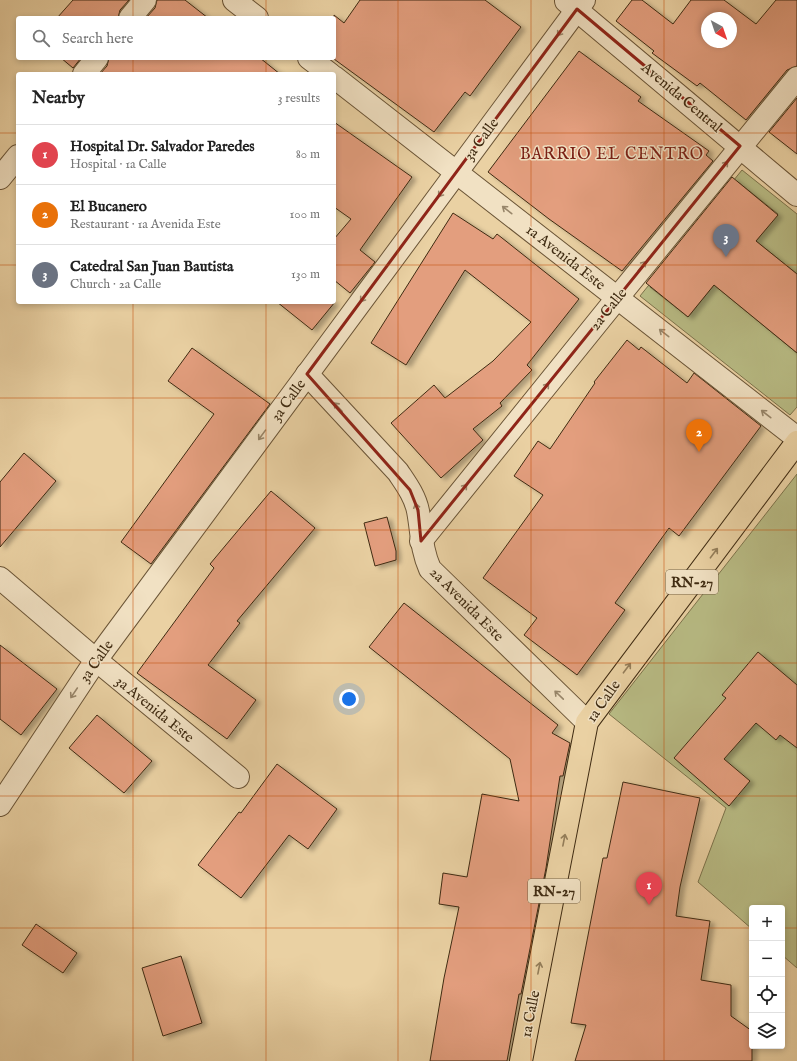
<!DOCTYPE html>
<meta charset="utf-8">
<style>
:root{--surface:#fff;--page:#f2f2f2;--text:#222;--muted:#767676;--line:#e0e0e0;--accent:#8f2418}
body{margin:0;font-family:"IM FELL English",serif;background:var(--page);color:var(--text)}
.controls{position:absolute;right:12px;bottom:12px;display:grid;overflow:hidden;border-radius:4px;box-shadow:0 2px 6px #0003}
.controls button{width:36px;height:36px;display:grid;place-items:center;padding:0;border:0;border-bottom:1px solid var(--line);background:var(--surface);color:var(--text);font:20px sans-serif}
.compass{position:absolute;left:701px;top:12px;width:36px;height:36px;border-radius:50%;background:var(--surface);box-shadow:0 2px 6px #0003;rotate:140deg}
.you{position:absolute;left:349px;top:699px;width:14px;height:14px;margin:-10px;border:3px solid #fff;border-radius:50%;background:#1a73e8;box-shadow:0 0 0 6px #1a73e833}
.badge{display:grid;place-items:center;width:26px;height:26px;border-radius:50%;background:var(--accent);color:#fff;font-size:13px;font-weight:700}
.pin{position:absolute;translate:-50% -33px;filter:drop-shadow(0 1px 2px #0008)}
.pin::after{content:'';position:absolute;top:21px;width:14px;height:12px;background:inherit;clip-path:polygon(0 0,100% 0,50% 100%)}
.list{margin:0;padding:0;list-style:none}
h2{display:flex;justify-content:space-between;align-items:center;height:52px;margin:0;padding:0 16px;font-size:17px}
h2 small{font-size:13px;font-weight:400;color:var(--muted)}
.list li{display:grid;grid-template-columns:26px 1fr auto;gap:12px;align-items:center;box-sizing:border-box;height:60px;padding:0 16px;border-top:1px solid var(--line)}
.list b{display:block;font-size:15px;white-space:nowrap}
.list p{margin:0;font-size:13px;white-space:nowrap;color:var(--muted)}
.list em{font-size:13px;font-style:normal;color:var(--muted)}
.icon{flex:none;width:22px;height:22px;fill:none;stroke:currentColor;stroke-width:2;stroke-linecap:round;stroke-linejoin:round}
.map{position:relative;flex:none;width:797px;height:1061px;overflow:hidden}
.search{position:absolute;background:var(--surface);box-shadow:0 2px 6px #0003;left:16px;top:16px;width:320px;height:44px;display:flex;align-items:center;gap:10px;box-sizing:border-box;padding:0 14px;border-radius:4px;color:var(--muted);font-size:15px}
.panel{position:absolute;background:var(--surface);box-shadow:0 2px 6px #0003;left:16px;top:72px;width:320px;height:232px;border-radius:4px}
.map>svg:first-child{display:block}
.green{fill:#b8bb84;stroke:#7c734b}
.building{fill:#e39e7e;stroke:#3f2b12;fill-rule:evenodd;filter:url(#shadow)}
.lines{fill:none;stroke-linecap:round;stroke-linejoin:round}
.street-casing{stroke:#6a5436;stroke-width:24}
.primary-casing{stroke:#3f2b12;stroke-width:24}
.street{stroke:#f1e1c3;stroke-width:22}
.primary{stroke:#ead1a3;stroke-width:22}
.oneway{stroke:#98866a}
.oneway2{stroke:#947e5a}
.marked{fill:none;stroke:#8f2418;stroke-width:3;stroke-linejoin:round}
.grid{fill:none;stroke:#c6500d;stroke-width:1;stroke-opacity:0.55}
.labels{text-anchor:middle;stroke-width:3;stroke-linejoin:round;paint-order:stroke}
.shield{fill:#f1e1c3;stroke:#746247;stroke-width:1}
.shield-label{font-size:14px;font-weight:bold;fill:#3f2b12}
.street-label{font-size:15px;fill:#3f2b12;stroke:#f1e1c3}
.neighbourhood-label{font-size:16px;letter-spacing:1px;fill:#7a1f14;stroke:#f1e1c3}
</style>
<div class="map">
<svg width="797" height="1061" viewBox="0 0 797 1061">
<defs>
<filter id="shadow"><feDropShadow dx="4.5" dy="2.5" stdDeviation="2" flood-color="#0004"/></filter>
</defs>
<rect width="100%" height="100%" fill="#ead1a3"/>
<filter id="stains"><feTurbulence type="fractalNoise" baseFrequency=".005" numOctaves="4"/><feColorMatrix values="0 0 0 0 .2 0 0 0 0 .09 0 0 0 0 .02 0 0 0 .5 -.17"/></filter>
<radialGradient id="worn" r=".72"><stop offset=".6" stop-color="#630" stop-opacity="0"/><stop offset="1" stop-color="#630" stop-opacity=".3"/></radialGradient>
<g class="green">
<path d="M742 170 797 214V274L756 241 778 214 738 182 650 287 688 317 714 285 797 353V407L790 415 640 296Z"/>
<path d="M797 474V968L782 955V908H752V929L698 882 726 808 609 714Z"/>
</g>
<g class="building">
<path d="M73 0H129L120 10 118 18H57Z"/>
<path d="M157 0H185L208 18H146L155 8Z"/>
<path d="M360 0H485L521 27 470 96 465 92 434 132 334 59V15L344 23Z"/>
<path d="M632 0H642L673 24 691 0H724L756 24 776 0H797V66L787 70 746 120 700 83 697 86 652 53 654 51 616 21ZM707 18H731V42H707Z"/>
<path d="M579 51 641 97 638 101 709 151 706 155 713 161 622 271 549 219 488 172Z"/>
<path d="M61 58H81L73 68Z"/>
<path d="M109 58H260L280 74H100L107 66Z"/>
<path d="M797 98V154L769 132Z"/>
<path d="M334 122 412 177 360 250 375 262 350 293 334 280V239L351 219 334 207Z"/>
<path d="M732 177 778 215 756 241 797 274V353L714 285 688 317 646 283Z"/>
<path d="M453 213 493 239 497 234 579 299 527 365 532 370 500 403 502 406 473 429 483 440 441 478 391 423 434 385 445 398 493 361 531 322 465 270 406 365 371 343Z"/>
<path d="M277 302H335L312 330Z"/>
<path d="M627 340 639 350 641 347 687 383 694 373 761 426 679 536 669 528 615 603 625 610 577 675 524 635 537 618 483 578 543 495 514 476 538 441 550 449 595 383 594 382Z"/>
<path d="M192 348 270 404 151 564 121 542 214 414 168 381Z"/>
<path d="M24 453 56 481 0 547V482Z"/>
<path d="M271 491 315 528 237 621 240 623 208 665 256 700 227 739 137 673 214 568 210 564Z"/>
<path d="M387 517 396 551V560L375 566 364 523Z"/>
<path d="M404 603 558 725 552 733 570 743 563 776H560L546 868 521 994H519L507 1061H430L444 978 459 907 439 904 443 873 467 877 482 794 519 801 510 759 369 647Z"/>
<path d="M0 645 57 689 21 735 0 719Z"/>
<path d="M758 652 797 685V748L780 735 776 740 756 723 724 759 750 781 729 806 674 758 726 698 722 695Z"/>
<path d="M97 715 152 761 124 793 69 748Z"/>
<path d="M277 764 337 809 308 849 289 835 241 898 198 865 239 812 241 813Z"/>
<path d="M623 782 700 798 680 887 676 916 710 921 701 980 731 985V1016L752 1031V1061H575L586 1025 571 1023 603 858H607Z"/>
<path d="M36 924 77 953 63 973 22 945Z"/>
<path d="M181 956 202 1023 163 1036 142 968Z"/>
</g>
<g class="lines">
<defs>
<g id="street">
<path d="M234 0 257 18"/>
<path d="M566 1 797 195"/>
<path d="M130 18 145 0"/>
<path d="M309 58 330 74"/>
<path d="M84 74 97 58"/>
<path d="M334 77 797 438"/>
<path d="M0 178 18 156"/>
<path d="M307 374 398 472C406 484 415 496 418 511 422 532 421 549 430 569L587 722"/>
<path d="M421 541 618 297 797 78"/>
<path d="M0 578 96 660 238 777"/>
<path d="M0 805 96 660 584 0"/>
</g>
<path id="primary" d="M521 1061 587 722 797 442"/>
</defs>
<use href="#street" class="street-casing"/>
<use href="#primary" class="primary-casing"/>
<use href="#street" class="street"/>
<use href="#primary" class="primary"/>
</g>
<defs><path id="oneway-shaft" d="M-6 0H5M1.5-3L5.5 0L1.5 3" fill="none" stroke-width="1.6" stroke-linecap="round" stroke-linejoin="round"/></defs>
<g class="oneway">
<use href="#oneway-shaft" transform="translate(561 31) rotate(126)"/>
<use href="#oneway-shaft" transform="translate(724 166) rotate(-51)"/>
<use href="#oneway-shaft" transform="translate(442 192) rotate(127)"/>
<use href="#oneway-shaft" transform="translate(507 210) rotate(-142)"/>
<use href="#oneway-shaft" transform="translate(642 266) rotate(-51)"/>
<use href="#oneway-shaft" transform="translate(364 297) rotate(127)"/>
<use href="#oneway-shaft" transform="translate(664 333) rotate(-142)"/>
<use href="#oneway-shaft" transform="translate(545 388) rotate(-51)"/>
<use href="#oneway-shaft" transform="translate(338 407) rotate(-133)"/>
<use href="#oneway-shaft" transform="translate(766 414) rotate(-142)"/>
<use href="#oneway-shaft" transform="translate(262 435) rotate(126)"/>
<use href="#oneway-shaft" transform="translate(463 489) rotate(-51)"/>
<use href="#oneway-shaft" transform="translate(417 509) rotate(-104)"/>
<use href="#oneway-shaft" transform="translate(74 693) rotate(124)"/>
<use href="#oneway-shaft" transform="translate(559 695) rotate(-136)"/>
</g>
<g class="oneway2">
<use href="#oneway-shaft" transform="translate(714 553) rotate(-53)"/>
<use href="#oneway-shaft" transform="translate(627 668) rotate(-53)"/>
<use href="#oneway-shaft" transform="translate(564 840) rotate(-79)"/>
<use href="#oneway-shaft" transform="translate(539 968) rotate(-79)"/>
</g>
<path class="marked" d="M577 9 740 146 421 541 418 510 410 490 307 374Z"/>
<path class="grid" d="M133 0V18M266 0V18M398 0V1061M531 0V1061M664 0V1061M133 58V74M266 58V74M0 133H18M334 133H797M0 265H18M334 265H797M133 302V1061M266 302V1061M0 398H797M0 530H797M0 663H797M0 796H797M0 928H752M782 928H797"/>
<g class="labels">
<g class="shield">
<rect x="666" y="570" width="52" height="24" rx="3"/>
<rect x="528" y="879" width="52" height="24" rx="3"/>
</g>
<g class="shield-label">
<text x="692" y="587">RN-27</text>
<text x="554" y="896">RN-27</text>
</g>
<g class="street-label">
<text transform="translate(682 97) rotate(40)" y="5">Avenida Central</text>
<text transform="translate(481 139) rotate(-54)" y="5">3a Calle</text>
<text transform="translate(566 257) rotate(38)" y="5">1a Avenida Este</text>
<text transform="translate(608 309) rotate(-51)" y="5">2a Calle</text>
<text transform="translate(288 400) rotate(-54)" y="5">3a Calle</text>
<text transform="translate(467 604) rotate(45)" y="5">2a Avenida Este</text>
<text transform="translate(96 661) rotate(-55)" y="5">3a Calle</text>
<text transform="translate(603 701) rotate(-55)" y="5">1a Calle</text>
<text transform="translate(155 709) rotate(39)" y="5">3a Avenida Este</text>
<text transform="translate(530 1014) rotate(-79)" y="5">1a Calle</text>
</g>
<g class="neighbourhood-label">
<text x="612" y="159">BARRIO EL CENTRO</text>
</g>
</g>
<rect width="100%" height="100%" filter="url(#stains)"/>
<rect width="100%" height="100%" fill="url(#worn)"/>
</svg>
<div class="controls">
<button>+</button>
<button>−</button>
<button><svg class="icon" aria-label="locate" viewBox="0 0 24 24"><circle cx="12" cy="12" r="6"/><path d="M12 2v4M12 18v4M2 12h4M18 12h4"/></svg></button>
<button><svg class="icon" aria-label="layers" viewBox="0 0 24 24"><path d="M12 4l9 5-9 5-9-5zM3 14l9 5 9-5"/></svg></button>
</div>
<svg class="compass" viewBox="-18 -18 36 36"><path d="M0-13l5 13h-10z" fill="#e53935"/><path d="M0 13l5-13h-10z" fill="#767676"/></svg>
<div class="you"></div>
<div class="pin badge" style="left:649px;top:905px;background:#e0444e">1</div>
<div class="pin badge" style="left:699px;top:452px;background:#e8710a">2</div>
<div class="pin badge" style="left:726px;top:257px;background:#6b7280">3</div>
<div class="search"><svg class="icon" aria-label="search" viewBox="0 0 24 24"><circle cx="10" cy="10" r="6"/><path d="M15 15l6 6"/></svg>Search here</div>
<section class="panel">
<h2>Nearby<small>3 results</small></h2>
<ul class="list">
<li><span class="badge" style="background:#e0444e">1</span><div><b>Hospital Dr. Salvador Paredes</b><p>Hospital · 1a Calle</p></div><em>80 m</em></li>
<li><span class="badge" style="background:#e8710a">2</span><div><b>El Bucanero</b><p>Restaurant · 1a Avenida Este</p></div><em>100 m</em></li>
<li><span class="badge" style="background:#6b7280">3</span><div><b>Catedral San Juan Bautista</b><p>Church · 2a Calle</p></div><em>130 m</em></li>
</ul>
</section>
</div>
